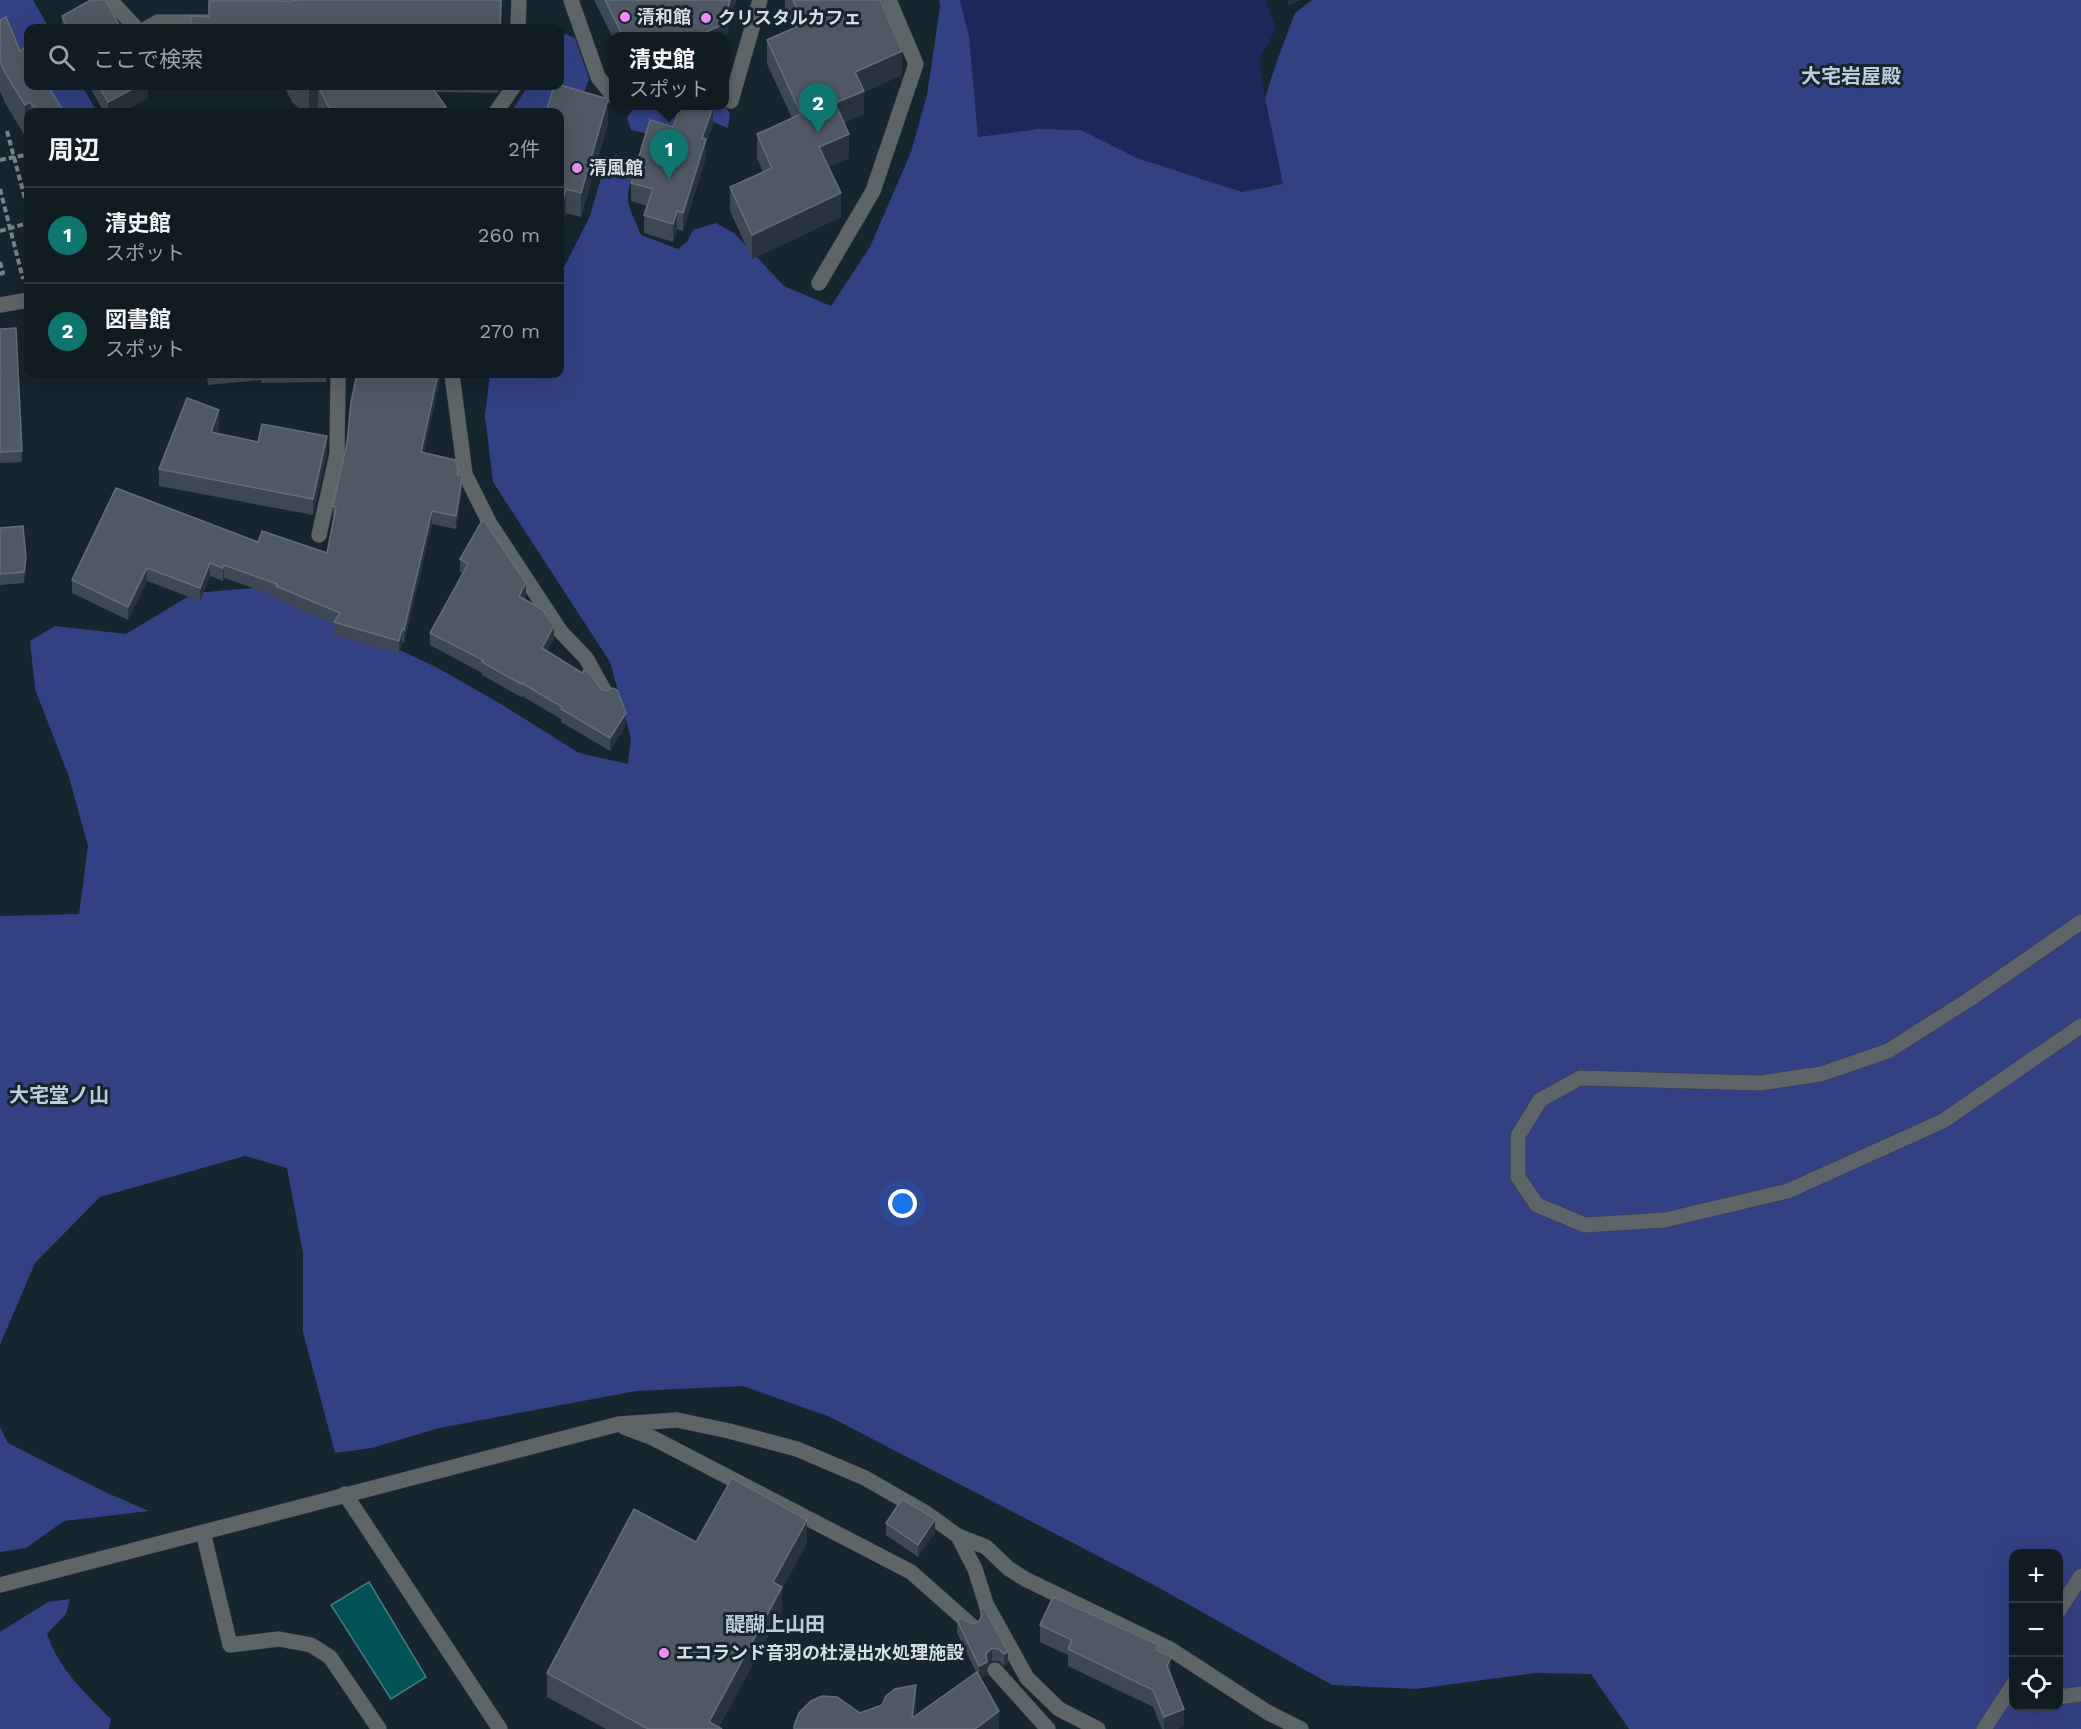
<!DOCTYPE html>
<html lang="ja">
<meta charset="utf-8">
<style>
:root{--surface:#111c22;--page:#1a252a;--text:#f1f3f6;--muted:#9ca1a5;--line:#303a40;--accent:#0f766e}
body{margin:0;font-family:"Work Sans","Noto Sans JP",sans-serif;background:var(--page);color:var(--text)}
.controls{position:absolute;right:18px;bottom:18px;display:grid;overflow:hidden;border-radius:12px;box-shadow:0 6px 24px #0002}
.controls button{width:54px;height:54px;display:grid;place-items:center;padding:0;border:0;border-bottom:2px solid var(--line);background:var(--surface);color:var(--text);font:30px sans-serif}
.you{position:absolute;left:903px;top:1204px;width:21px;height:21px;margin:-15px;border:4px solid #fff;border-radius:50%;background:#1a73e8;box-shadow:0 0 0 9px #1a73e833}
.badge{display:grid;place-items:center;width:39px;height:39px;border-radius:50%;background:var(--accent);color:#fff;font-size:20px;font-weight:700}
.pin{position:absolute;translate:-50% -50px;filter:drop-shadow(0 2px 3px #0008)}
.pin::after{content:'';position:absolute;top:32px;width:21px;height:18px;background:inherit;clip-path:polygon(0 0,100% 0,50% 100%)}
.popup{position:absolute;left:609px;top:32px;width:120px;height:78px;box-sizing:border-box;display:grid;place-content:center;border-radius:12px;background:var(--surface);filter:drop-shadow(0 2px 4px #0005);font-size:20px;white-space:nowrap;color:var(--muted)}
.popup b{font-size:22px;color:var(--text)}
.popup::after{content:'';position:absolute;left:50%;top:100%;margin-left:-12px;border:12px solid transparent;border-top-color:var(--surface)}
.list{margin:0;padding:0;list-style:none}
h2{display:flex;justify-content:space-between;align-items:center;height:78px;margin:0;padding:0 24px;font-size:26px}
h2 small{font-size:20px;font-weight:400;color:var(--muted)}
.list li{display:grid;grid-template-columns:39px 1fr auto;gap:18px;align-items:center;box-sizing:border-box;height:96px;padding:0 24px;border-top:2px solid var(--line)}
.list b{display:block;font-size:22px;white-space:nowrap}
.list p{margin:0;font-size:20px;white-space:nowrap;color:var(--muted)}
.list em{font-size:20px;font-style:normal;color:var(--muted)}
.icon{flex:none;width:33px;height:33px;fill:none;stroke:currentColor;stroke-width:2;stroke-linecap:round;stroke-linejoin:round}
.map{position:relative;flex:none;width:2081px;height:1729px;overflow:hidden}
.search{position:absolute;background:var(--surface);box-shadow:0 6px 24px #0002;left:24px;top:24px;width:540px;height:66px;display:flex;align-items:center;gap:15px;box-sizing:border-box;padding:0 21px;border-radius:12px;color:var(--muted);font-size:22px}
.panel{position:absolute;background:var(--surface);box-shadow:0 6px 24px #0002;left:24px;top:108px;width:540px;height:270px;border-radius:12px}
.map>svg:first-child{display:block}
.green{fill:#1e2759}
.forest{fill:#334083;fill-rule:evenodd}
.water{fill:#015255;stroke:#417c80;stroke-width:1.5}
.lines{fill:none;stroke-linecap:round;stroke-linejoin:round}
.minor-casing{stroke:#323f47;stroke-width:16}
.path{stroke:#78838a;stroke-width:4;stroke-dasharray:6 3;stroke-linecap:butt}
.minor{stroke:#5d6568;stroke-width:15}
.wall{fill:#3e4854}
.shaded-wall{fill:#28333e}
.building{fill:#4f5863;stroke:#646d78;stroke-width:1.5}
.poi-dot{fill:#f28af3;stroke:#17252e;stroke-width:2}
.labels{text-anchor:middle;stroke-width:6;stroke-linejoin:round;paint-order:stroke}
.poi-label{font-size:18px;font-weight:bold;fill:#d5dee4;stroke:#17252e;text-anchor:start}
.neighbourhood-label{font-size:20px;font-weight:bold;fill:#bdceda;stroke:#17252e}
</style>
<div class="map">
<svg width="2081" height="1729" viewBox="0 0 2081 1729">
<rect width="100%" height="100%" fill="#17252e"/>
<path class="green" d="M960 0H1266L1276 29 1259 59 1265 98 1283 184 1242 192 1137 158 1081 130 1038 129 978 137 969 36Z"/>
<g class="forest">
<path d="M0 0H33L49 28H28V78L0 46Z"/>
<path d="M939 0H960L969 36 978 137 1038 129 1081 130 1137 158 1242 192 1283 184 1265 98 1277 61 1295 13 1312 0H2081V1729H1629L1591 1674 1536 1673 1416 1689 1332 1685 1152 1584 830 1417 743 1386 636 1391 439 1428 372 1448 335 1453 303 1332V1253L287 1168 245 1156 100 1197 35 1263 0 1345V916L79 914 88 846 69 777 35 689 30 641 55 626 126 634 194 593 275 586 344 624 436 667 501 704 579 753 628 764 631 738 610 662 493 482 485 416 490 374H560V275L590 216 605 164 615 155 626 157C637 173 628 182 628 198 628 209 637 224 641 235L678 249 687 242 693 230 716 223 734 233 784 286 831 306 870 247 911 152 927 95 940 6ZM2014 1554H2058V1706H2014Z"/>
<path d="M566 34 575 38 589 79 577 112H511L528 86H560V36Z"/>
<path d="M33 86H82L97 112H50Z"/>
<path d="M635 106H724L730 113 728 128 680 109 669 139 631 130 627 118Z"/>
<path d="M0 1427 8 1443 105 1492 149 1511 64 1521 26 1548 0 1552Z"/>
<path d="M70 1599 66 1614 47 1634C59 1669 85 1693 111 1719L109 1729H0V1632L48 1602Z"/>
</g>
<path class="water" d="M369 1582 426 1677 391 1699 331 1605Z"/>
<g class="lines">
<defs>
<g id="minor">
<path d="M110 0 136 28"/>
<path d="M571 0 598 77 614 97"/>
<path d="M147 28 158 22H212"/>
<path d="M518 28 519 0"/>
<path d="M724 99 731 101 760 0"/>
<path d="M496 112 514 86"/>
<path d="M819 283 873 191 916 64 889 0"/>
<path d="M0 305 28 300"/>
<path d="M452 374 465 474 490 524 561 632 586 658 606 694"/>
<path d="M319 535 337 454 338 374"/>
<path d="M2081 922 1970 999 1888 1051 1821 1074 1760 1083 1580 1078 1540 1100 1518 1136V1177L1537 1205 1585 1225 1665 1220 1788 1191 1943 1121 2081 1026"/>
<path d="M624 1427 653 1438 911 1572 972 1626"/>
<path d="M345 1494 500 1729"/>
<path d="M203 1532 230 1645 279 1639 311 1645 330 1657 379 1729"/>
<path d="M958 1536 986 1547 1008 1568 1025 1579 1170 1649 1267 1712 1301 1729"/>
<path d="M0 1585 619 1424 677 1420 729 1431 797 1449 865 1478 926 1513 958 1536 975 1569 986 1604 1027 1678 1059 1709 1098 1729"/>
<path d="M2058 1612 2081 1576"/>
<path d="M995 1670 1048 1729"/>
<path d="M2058 1697 2081 1694"/>
<path d="M1984 1729 2014 1683"/>
</g>
</defs>
<use href="#minor" class="minor-casing"/>
<g class="path">
<path d="M7 131 28 210"/>
<path d="M0 160 25 155"/>
<path d="M0 189 23 279"/>
<path d="M0 231 28 223"/>
<path d="M0 262 3 273 0 274"/>
</g>
<use href="#minor" class="minor"/>
</g>
<g class="wall">
<path d="M209 0H284V1H292L297 0H502L501 28H191L209 17Z"/>
<path d="M594 0H736L724 36H614V40Z"/>
<path d="M785 0H880L902 75 864 92V114L844 123 849 158 829 167 841 217 752 259 730 211V187L763 172 757 158V134L792 118 767 64V40L794 28 785 7Z"/>
<path d="M62 16 121 28H62Z"/>
<path d="M0 20 20 51 64 112H28L25 136 5 103 0 91Z"/>
<path d="M89 86H148V98L122 112H104Z"/>
<path d="M284 86H500V89L498 93 436 92 446 112H303L292 102Z"/>
<path d="M560 112 608 123 581 217 566 213Z"/>
<path d="M713 125 706 144V157L683 231 677 229 673 242 644 233V215L647 206 631 201V183L673 127Z"/>
<path d="M0 329 22 451V462L0 463Z"/>
<path d="M207 374H326V382L261 383V380L208 385Z"/>
<path d="M441 374 424 452 458 475 462 490 456 529 432 524 404 643 402 642 399 654 334 635V624L276 599V596L224 578 223 581 210 576 200 601 147 581 128 620 72 593V580L258 542 327 553 334 519H333V506Z"/>
<path d="M219 426 217 433 258 442 327 453 313 515 159 486V469Z"/>
<path d="M0 528 26 569 24 583 0 585Z"/>
<path d="M460 559 526 596 524 599 554 639 547 651 626 725 610 751 561 722V719L522 696 521 697 482 675V673L430 645V633L463 573 460 572Z"/>
<path d="M886 1523 935 1532 918 1557 886 1535Z"/>
<path d="M696 1542 807 1543 782 1589V1610L719 1727 722 1729H606L547 1697V1673Z"/>
<path d="M980 1609 1008 1652V1664L1004 1666 999 1661H992L987 1666V1675L980 1678 999 1729 860 1713 916 1707 915 1716 976 1672 957 1633V1620L969 1623H976L980 1618Z"/>
<path d="M1040 1625 1171 1674V1675L1184 1726 1177 1729H1162L1153 1707 1068 1666V1655L1040 1642Z"/>
</g>
<g class="shaded-wall">
<path d="M730 0H736L724 46V36H697Z"/>
<path d="M1288 0H1302L1288 5Z"/>
<path d="M902 51V75L864 92V114L835 127V103L855 72Z"/>
<path d="M138 86H148V98L122 112H108V102Z"/>
<path d="M313 86H318V112H309V88Z"/>
<path d="M498 86H500V89L498 93Z"/>
<path d="M608 99V123L581 217V193Z"/>
<path d="M30 102V112H28V134L25 136V105Z"/>
<path d="M446 107V112H435Z"/>
<path d="M713 107V125L706 144V157L683 231V213L702 138Z"/>
<path d="M849 134V158L819 171V147Z"/>
<path d="M566 189V213L560 236V212Z"/>
<path d="M841 193V217L752 259V235Z"/>
<path d="M677 211V229L673 242V224Z"/>
<path d="M438 374H441L421 465V452Z"/>
<path d="M219 410V426L211 449V432Z"/>
<path d="M327 436V453L313 515V499Z"/>
<path d="M462 478V490L456 529V516Z"/>
<path d="M432 511V524L404 643V630Z"/>
<path d="M26 558V569L24 583V572Z"/>
<path d="M210 563V576L200 601V588Z"/>
<path d="M224 565V578L223 581V568Z"/>
<path d="M147 568V581L128 620V607Z"/>
<path d="M526 583V596L519 608V596Z"/>
<path d="M554 626V639L542 661V648Z"/>
<path d="M402 629V642L399 654V641Z"/>
<path d="M626 713V725L610 751V738Z"/>
<path d="M935 1519V1532L918 1557V1545Z"/>
<path d="M807 1520V1543L782 1589V1610L718 1729 709 1722 773 1582Z"/>
<path d="M992 1648V1661L987 1666V1675L979 1678V1666L986 1654Z"/>
<path d="M1008 1652V1664L1004 1666V1654Z"/>
<path d="M1171 1657V1674L1167 1683V1666Z"/>
<path d="M916 1685V1707L913 1729 912 1718Z"/>
<path d="M1184 1709V1726L1177 1729H1164V1717Z"/>
<path d="M999 1711V1729H975Z"/>
</g>
<g class="building">
<path d="M91 0H105L121 28H68L62 16Z"/>
<path d="M297 0H501L500 28H191V16L209 17V1H292Z"/>
<path d="M605 0H730L724 24 697 36H635L621 32Z"/>
<path d="M793 0H880L902 51 855 72 864 91 835 103 849 134 819 147 841 193 752 235 730 187 772 168 757 134 801 114 767 40 803 24Z"/>
<path d="M6 17 20 51 24 48 28 55V86H48L64 112H38L30 102 25 105 5 73 0 61V20Z"/>
<path d="M560 85 608 99 581 193 566 189 560 212V112H546L554 86Z"/>
<path d="M99 86H138L108 102Z"/>
<path d="M318 86H431L446 107 435 112H331Z"/>
<path d="M681 105H708L713 107 702 138 706 139 683 213 677 211 673 224 644 215 653 189 631 183 650 120 673 127Z"/>
<path d="M16 328 22 451 0 452V329Z"/>
<path d="M357 374H438L421 452 455 460 458 469 457 475H461L462 478 456 516 432 511 404 630 402 629 399 641 334 622 340 613 276 586 277 584 224 565 223 568 210 563 200 588 147 568 128 607 72 580 116 488 258 542 262 531 327 553 336 507 333 506 347 443 351 402Z"/>
<path d="M187 398 219 410 211 432 258 442 262 424 327 436 313 499 159 469Z"/>
<path d="M483 519 526 583 519 596 543 610 554 626 542 648 582 673 584 670 591 675 602 690 606 691 613 688 617 690 626 713 610 738 561 709 562 707 522 683 521 684 482 662 483 660 430 633 468 564 460 559Z"/>
<path d="M23 526 26 558 24 572 0 574V528Z"/>
<path d="M732 1478 807 1520 773 1582 782 1587 709 1722 722 1729H648L547 1673 634 1509 696 1542Z"/>
<path d="M902 1499 935 1519 918 1545 886 1523Z"/>
<path d="M1053 1597 1159 1645 1156 1650 1171 1657 1167 1666 1184 1709 1164 1717 1153 1690 1068 1649 1072 1640 1040 1625Z"/>
<path d="M984 1608 1008 1652 1004 1654 999 1649 992 1648 986 1654 987 1662 979 1666 957 1620 962 1618 969 1623H976L980 1620 982 1615 980 1609Z"/>
<path d="M977 1672 999 1711 975 1729H794V1726L799 1713 811 1701 822 1696 837 1697 860 1713 882 1705 886 1696 895 1689 916 1685 912 1718Z"/>
</g>
<g class="poi-dot">
<circle cx="625" cy="17" r="6"/>
<circle cx="706" cy="18" r="6"/>
<circle cx="577" cy="168" r="6"/>
<circle cx="664" cy="1653" r="6"/>
</g>
<g class="labels">
<g class="poi-label">
<text x="637" y="23">清和館</text>
<text x="718" y="24">クリスタルカフェ</text>
<text x="589" y="174">清風館</text>
<text x="676" y="1659">エコランド音羽の杜浸出水処理施設</text>
</g>
<g class="neighbourhood-label">
<text x="1851" y="83">大宅岩屋殿</text>
<text x="59" y="1102">大宅堂ノ山</text>
<text x="775" y="1631">醍醐上山田</text>
</g>
</g>
</svg>
<div class="controls">
<button>+</button>
<button>−</button>
<button><svg class="icon" aria-label="locate" viewBox="0 0 24 24"><circle cx="12" cy="12" r="6"/><path d="M12 2v4M12 18v4M2 12h4M18 12h4"/></svg></button>
</div>
<div class="you"></div>
<div class="pin badge" style="left:669px;top:179px">1</div>
<div class="popup"><b>清史館</b>スポット</div>
<div class="pin badge" style="left:818px;top:133px">2</div>
<div class="search"><svg class="icon" aria-label="search" viewBox="0 0 24 24"><circle cx="10" cy="10" r="6"/><path d="M15 15l6 6"/></svg>ここで検索</div>
<section class="panel">
<h2>周辺<small>2件</small></h2>
<ul class="list">
<li><span class="badge">1</span><div><b>清史館</b><p>スポット</p></div><em>260 m</em></li>
<li><span class="badge">2</span><div><b>図書館</b><p>スポット</p></div><em>270 m</em></li>
</ul>
</section>
</div>
